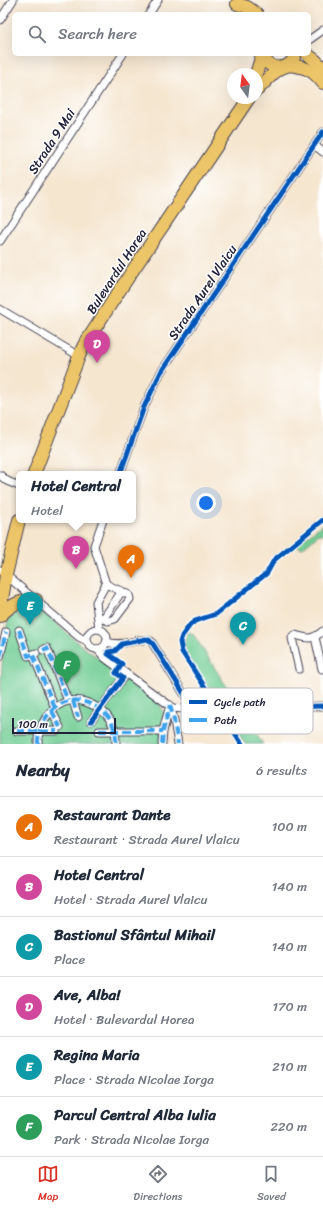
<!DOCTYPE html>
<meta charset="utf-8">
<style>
:root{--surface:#fff;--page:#f6f6f7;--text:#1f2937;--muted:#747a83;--line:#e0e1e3;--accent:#d93025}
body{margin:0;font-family:Sriracha,sans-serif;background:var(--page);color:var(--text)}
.compass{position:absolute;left:227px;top:68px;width:36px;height:36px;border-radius:50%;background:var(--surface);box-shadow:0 4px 16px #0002;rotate:346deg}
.scale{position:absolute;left:12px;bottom:10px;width:104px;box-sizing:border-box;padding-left:4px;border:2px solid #22223b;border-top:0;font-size:11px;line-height:14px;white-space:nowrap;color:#22223b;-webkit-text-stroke:3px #fff;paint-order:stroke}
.you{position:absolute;left:206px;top:503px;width:14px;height:14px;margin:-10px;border:3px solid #fff;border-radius:50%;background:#1a73e8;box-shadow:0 0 0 6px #1a73e833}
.badge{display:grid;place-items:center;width:26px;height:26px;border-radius:50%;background:var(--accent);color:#fff;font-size:13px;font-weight:700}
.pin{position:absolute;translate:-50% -33px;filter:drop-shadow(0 1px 2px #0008)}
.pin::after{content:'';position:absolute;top:21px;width:14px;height:12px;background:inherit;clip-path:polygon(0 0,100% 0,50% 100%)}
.popup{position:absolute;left:16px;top:471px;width:120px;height:52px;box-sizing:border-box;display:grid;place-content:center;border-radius:6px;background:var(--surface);filter:drop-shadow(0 1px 3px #0005);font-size:13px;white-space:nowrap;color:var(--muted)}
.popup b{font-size:15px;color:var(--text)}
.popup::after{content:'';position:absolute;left:50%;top:100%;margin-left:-8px;border:8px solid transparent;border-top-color:var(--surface)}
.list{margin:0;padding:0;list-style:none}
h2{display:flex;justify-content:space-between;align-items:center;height:52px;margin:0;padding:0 16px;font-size:17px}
h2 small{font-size:13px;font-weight:400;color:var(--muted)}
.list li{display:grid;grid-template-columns:26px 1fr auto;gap:12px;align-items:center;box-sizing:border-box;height:60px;padding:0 16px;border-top:1px solid var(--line)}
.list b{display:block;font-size:15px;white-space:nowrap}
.list p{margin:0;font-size:13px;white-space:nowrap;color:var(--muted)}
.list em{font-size:13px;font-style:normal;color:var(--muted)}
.icon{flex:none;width:22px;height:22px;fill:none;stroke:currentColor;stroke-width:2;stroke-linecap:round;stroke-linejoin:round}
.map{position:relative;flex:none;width:323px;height:744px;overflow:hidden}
.search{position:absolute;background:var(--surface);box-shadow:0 4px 16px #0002;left:12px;right:12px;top:12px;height:44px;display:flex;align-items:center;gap:10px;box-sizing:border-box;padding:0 14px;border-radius:6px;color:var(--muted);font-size:15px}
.sheet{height:412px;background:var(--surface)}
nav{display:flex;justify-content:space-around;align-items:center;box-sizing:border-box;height:56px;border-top:1px solid var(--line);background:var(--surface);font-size:11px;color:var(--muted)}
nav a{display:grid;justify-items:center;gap:2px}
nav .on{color:var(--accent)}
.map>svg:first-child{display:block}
.green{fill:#73ce95;stroke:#4a7868}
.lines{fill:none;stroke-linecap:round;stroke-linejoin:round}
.street-casing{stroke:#423f51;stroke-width:9}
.primary-casing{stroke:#423f51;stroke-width:14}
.street{stroke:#fff;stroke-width:7}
.primary{stroke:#edc569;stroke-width:12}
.quiet{stroke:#3ea2ec;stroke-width:4;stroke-dasharray:8 4;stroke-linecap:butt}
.cycleway-casing{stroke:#fff;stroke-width:8}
.cycleway{stroke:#0057b8;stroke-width:5}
.labels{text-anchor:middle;stroke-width:3;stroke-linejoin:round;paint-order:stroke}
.street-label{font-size:13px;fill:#22223b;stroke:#fff}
.key{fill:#fff;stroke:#bdbdc4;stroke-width:1}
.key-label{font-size:11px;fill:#22223b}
</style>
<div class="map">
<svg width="323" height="744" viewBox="0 0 323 744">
<rect width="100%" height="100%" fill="#fff"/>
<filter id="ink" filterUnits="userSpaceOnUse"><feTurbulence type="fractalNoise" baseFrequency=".025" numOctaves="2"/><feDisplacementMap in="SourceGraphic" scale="8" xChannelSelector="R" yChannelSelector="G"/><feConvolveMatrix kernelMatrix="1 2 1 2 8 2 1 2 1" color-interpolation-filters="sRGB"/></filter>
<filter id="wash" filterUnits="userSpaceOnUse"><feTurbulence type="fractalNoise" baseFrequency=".012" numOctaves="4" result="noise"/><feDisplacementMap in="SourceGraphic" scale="16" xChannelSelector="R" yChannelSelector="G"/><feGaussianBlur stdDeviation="0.9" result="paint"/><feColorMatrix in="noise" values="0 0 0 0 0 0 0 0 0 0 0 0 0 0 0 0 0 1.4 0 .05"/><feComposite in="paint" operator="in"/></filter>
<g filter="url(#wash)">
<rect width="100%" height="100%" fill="#f5e6d0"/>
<g class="green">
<path d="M323 524V534H319L302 548 296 545Z"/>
<path d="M31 604 40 609 83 647 157 699 164 713 161 729V744H0C0 703 0 650 10 612Z"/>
<path d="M188 632 193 634 263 744H245L185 653 183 644Z"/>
</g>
</g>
<g filter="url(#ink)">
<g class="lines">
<defs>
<g id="street">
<path d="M149 14 158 0"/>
<path d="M0 20 13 0"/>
<path d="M309 40 323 30"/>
<path d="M314 145 323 152"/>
<path d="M0 241 123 54"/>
<path d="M0 309 79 356"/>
<path d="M120 474 144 407 161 372 323 132"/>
<path d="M0 475 7 481 19 486"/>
<path d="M0 570 79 637 87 641"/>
<path d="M98 616 108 621 115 619 130 599 129 595 106 584"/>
<path d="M103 619 122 591"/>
<path d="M99 629 96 602 106 584 94 546 103 520"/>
<circle cx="97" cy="639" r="10"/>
<path d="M19 630 28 656 36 653"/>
<path d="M315 637 322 669"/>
<path d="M107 642C123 648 141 636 151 641L194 710 323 706"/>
<path d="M97 649 105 658 173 708 194 710"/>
<path d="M43 650 47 648 68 701"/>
<path d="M33 655 55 708"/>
<path d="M0 657 6 632"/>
<path d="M299 669 292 638 293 636 295 635C309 639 312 640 323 631"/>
<path d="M73 701 78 717"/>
<path d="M170 705 174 720 178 744"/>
<path d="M52 711 60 727"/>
<path d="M91 721 123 678"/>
<path d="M17 731H57"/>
<path d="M99 731H163"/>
<path d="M38 744C37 726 50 706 68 701 84 697 108 710 113 726 116 731 116 738 116 744"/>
<path d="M162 744 163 731 170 705"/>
</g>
<g id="primary">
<path d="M237 4 247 7 257 14"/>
<path d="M262 54C267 71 291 73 295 54"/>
<path d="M307 54 315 60 323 68"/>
<path d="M288 65C306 67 312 69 323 83"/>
<path d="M256 74 262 55"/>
<path d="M257 90 274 73 283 67"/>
<path d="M34 474 79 356 84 345 133 270 249 98"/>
<path d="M0 612 6 575 19 520"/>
<path d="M0 616C12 604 18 601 36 600"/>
</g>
</defs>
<use href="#street" class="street-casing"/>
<use href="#primary" class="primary-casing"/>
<use href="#street" class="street"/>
<use href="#primary" class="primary"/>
<g class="quiet">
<path d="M19 630 28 656 36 653"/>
<path d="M43 650 47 648 68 701"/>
<path d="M33 655 55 708"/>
<path d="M0 657 6 632"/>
<path d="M73 701 78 717"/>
<path d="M170 705 174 720 178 744"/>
<path d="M52 711 60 727"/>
<path d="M17 731H57"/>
<path d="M99 731H163"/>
<path d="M38 744C37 726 50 706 68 701 84 697 108 710 113 726 116 731 116 738 116 744"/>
<path d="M162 744 163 731 170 705"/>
</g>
<defs>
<g id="cycleway">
<path d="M120 474 144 407 161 372 323 132"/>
<path d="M91 721 123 678 116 673 122 664 108 654V652L115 651 122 644 146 639 149 640 153 644 194 710 323 706"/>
<path d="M242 744 182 652 180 642 182 636 190 625 195 621 216 614 267 573 274 560 323 520"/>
</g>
</defs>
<use href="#cycleway" class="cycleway-casing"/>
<use href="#cycleway" class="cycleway"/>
</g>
</g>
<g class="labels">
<g class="street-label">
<text transform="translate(51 141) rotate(-57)" y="5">Strada 9 Mai</text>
<text transform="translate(116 271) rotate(-57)" y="5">Bulevardul Horea</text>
<text transform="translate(202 292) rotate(-56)" y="5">Strada Aurel Vlaicu</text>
</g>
</g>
<rect x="181" y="688" width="132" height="46" rx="6" class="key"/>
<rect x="189" y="700" width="18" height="4" fill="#0057b8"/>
<rect x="189" y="718" width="18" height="4" fill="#3ea2ec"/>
<g class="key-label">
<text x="214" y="706">Cycle path</text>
<text x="214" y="724">Path</text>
</g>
</svg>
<svg class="compass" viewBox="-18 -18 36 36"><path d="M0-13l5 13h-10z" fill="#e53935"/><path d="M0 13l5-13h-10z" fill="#747a83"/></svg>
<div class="scale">100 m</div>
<div class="you"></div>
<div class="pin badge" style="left:131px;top:578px;background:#e8710a">A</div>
<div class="pin badge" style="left:76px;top:569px;background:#d1479c">B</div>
<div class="popup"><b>Hotel Central</b>Hotel</div>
<div class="pin badge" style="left:243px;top:645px;background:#0f9aa8">C</div>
<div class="pin badge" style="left:97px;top:363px;background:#d1479c">D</div>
<div class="pin badge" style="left:30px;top:625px;background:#0f9aa8">E</div>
<div class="pin badge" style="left:67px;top:684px;background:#2e9e5b">F</div>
<div class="search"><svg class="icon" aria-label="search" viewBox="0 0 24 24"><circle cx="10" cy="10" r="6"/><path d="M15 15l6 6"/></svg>Search here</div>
</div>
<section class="sheet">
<h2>Nearby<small>6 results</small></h2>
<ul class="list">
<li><span class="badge" style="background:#e8710a">A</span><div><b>Restaurant Dante</b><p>Restaurant · Strada Aurel Vlaicu</p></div><em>100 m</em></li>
<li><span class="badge" style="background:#d1479c">B</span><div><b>Hotel Central</b><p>Hotel · Strada Aurel Vlaicu</p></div><em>140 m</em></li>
<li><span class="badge" style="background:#0f9aa8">C</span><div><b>Bastionul Sfântul Mihail</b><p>Place</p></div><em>140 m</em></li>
<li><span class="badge" style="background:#d1479c">D</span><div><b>Ave, Alba!</b><p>Hotel · Bulevardul Horea</p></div><em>170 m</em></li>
<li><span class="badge" style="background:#0f9aa8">E</span><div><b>Regina Maria</b><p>Place · Strada Nicolae Iorga</p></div><em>210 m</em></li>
<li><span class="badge" style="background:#2e9e5b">F</span><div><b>Parcul Central Alba Iulia</b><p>Park · Strada Nicolae Iorga</p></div><em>220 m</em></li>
</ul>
</section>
<nav>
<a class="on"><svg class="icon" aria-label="map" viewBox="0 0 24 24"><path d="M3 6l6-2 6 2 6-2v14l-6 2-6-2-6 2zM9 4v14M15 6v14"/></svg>Map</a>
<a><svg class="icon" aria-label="directions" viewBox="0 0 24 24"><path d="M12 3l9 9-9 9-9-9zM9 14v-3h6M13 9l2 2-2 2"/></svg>Directions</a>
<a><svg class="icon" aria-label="saved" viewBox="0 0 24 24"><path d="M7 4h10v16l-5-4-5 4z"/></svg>Saved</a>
</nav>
